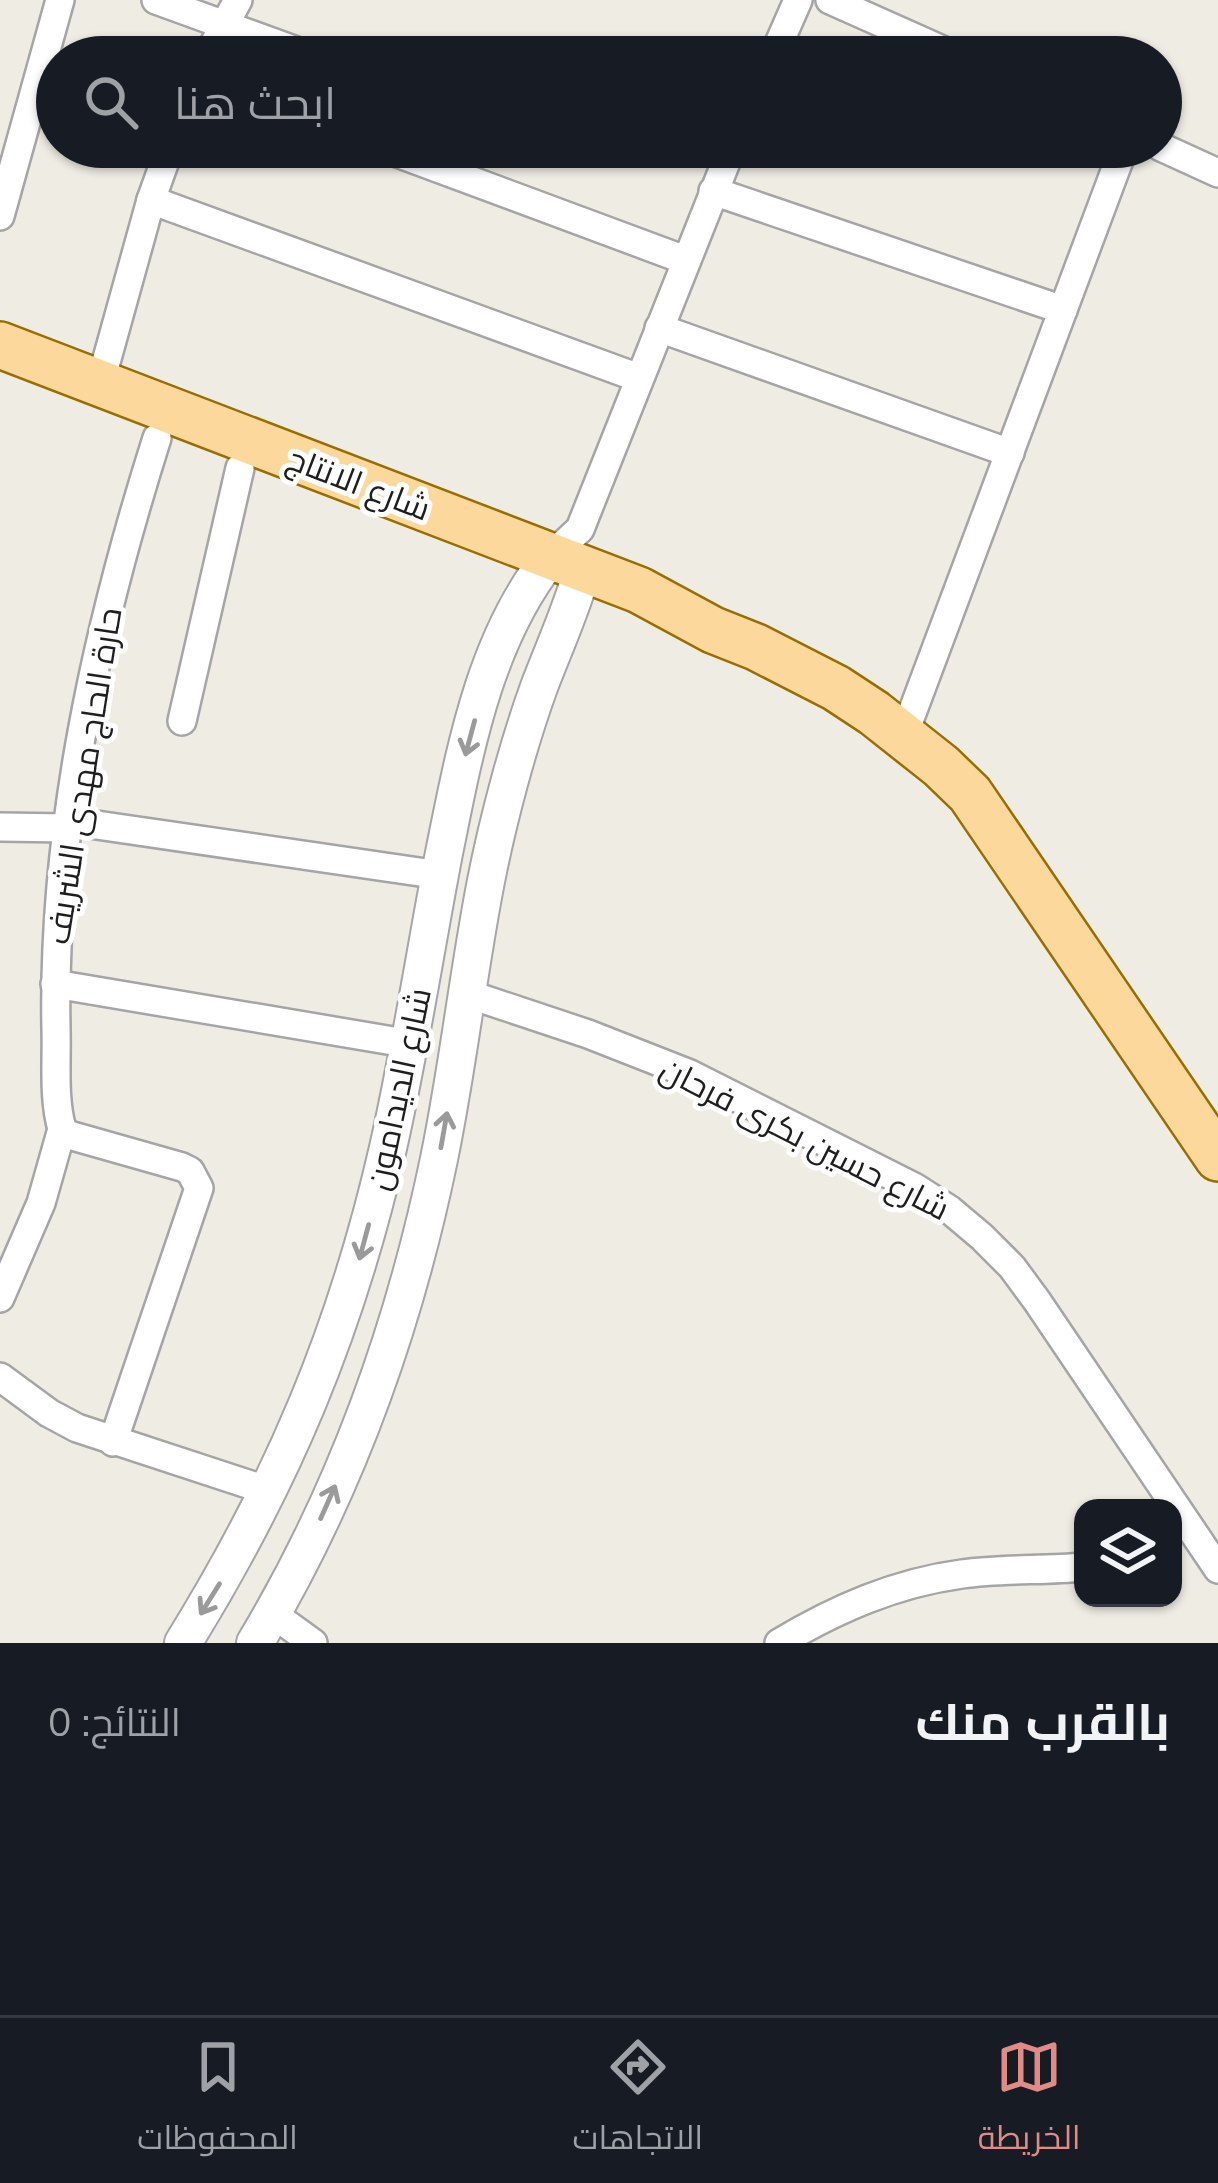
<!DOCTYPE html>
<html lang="ar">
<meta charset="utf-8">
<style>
:root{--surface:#171b24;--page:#20242c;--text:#f1f3f6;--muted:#9ea1a6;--line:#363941;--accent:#e18b87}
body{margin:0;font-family:Mulish,Cairo,sans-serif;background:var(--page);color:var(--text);direction:rtl}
.controls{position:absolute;right:36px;bottom:36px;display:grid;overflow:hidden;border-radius:24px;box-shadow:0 3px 9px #0004}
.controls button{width:108px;height:108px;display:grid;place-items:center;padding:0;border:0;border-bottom:3px solid var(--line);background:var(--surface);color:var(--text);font:60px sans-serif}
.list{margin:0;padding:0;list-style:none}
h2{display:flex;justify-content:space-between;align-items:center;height:156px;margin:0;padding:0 48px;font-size:51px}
h2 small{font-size:39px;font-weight:400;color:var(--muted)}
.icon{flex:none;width:66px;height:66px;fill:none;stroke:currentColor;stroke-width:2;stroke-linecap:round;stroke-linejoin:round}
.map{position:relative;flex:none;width:1218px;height:1643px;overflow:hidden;direction:ltr}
.search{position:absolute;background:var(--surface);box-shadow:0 3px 9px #0004;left:36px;right:36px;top:36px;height:132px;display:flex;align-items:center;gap:30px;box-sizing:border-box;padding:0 42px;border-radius:66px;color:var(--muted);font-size:45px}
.sheet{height:372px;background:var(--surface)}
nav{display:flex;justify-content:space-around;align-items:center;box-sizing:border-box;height:168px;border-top:3px solid var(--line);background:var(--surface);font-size:33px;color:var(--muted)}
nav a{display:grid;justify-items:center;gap:6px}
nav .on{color:var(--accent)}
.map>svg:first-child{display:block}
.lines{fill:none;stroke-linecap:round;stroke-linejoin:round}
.minor-casing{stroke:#a5a5a5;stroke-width:32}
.tertiary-casing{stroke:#a5a5a5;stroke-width:40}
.primary-casing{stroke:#996e00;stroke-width:50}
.minor{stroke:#fff;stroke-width:27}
.tertiary{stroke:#fff;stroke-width:36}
.primary{stroke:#fcd89c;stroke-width:45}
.oneway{stroke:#9a9a9a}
.labels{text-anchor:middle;stroke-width:10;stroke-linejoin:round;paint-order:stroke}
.street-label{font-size:33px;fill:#1e1e1e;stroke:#fff}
</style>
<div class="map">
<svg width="1218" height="1643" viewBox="0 0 1218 1643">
<rect width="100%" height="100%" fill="#efece4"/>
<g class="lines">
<defs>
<g id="minor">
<path d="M156 0 313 57"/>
<path d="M830 0 958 57"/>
<path d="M207 57 238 0"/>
<path d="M773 57 798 0"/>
<path d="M381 147 685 260"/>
<path d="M1161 147 1218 173"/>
<path d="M713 191 1063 310"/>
<path d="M151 200 639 378"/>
<path d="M0 216 60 0"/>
<path d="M659 328 1010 453"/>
<path d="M100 384 151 200 170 147"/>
<path d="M551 556 580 529 732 147"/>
<path d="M182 721 240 468"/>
<path d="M903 737 1124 147"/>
<path d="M69 821 440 875"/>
<path d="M0 827 68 828"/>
<path d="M55 984 411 1044"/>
<path d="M468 994 588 1034 690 1074 914 1187 950 1210 982 1237 1012 1267 1037 1301 1218 1569"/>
<path d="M0 1298 41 1203 62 1129"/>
<path d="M0 1377 49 1413 77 1428 269 1491"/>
<path d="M113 1442 199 1188 190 1171 182 1167 69 1135 62 1129C53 1098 57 1061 56 1029 52 829 97 627 157 438"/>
<path d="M273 1614 313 1643"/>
<path d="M779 1643C836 1609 895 1583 962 1574 1001 1568 1043 1571 1083 1567"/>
</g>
<g id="tertiary">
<path d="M183 1643C282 1483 346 1332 388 1148 410 1051 425 952 444 853 465 750 484 640 551 556"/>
<path d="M255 1643C344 1495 404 1328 439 1159 458 1067 468 973 486 881 498 820 518 745 539 687 554 647 572 609 583 568"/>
</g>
<path id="primary" d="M0 345 639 590 713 630 756 647 836 688 874 713 941 766 970 794 1218 1158"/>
</defs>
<use href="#minor" class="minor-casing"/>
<use href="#tertiary" class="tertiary-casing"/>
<use href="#primary" class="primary-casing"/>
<use href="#minor" class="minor"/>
<use href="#tertiary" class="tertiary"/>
<use href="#primary" class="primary"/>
</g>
<defs><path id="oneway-shaft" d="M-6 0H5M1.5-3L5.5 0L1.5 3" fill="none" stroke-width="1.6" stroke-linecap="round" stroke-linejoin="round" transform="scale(3)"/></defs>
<g class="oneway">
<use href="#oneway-shaft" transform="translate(470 738) rotate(105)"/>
<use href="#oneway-shaft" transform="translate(444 1130) rotate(-80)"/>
<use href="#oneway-shaft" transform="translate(364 1242) rotate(105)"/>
<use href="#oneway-shaft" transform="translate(328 1502) rotate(-66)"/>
<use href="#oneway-shaft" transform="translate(210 1599) rotate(122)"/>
</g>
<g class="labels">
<g class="street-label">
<text transform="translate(359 483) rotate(21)" y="12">شارع الانتاج</text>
<text transform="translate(83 776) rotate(-81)" y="12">حارة الحاج مهدى الشريف</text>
<text transform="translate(398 1089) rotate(-78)" y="12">شارع الديدامون</text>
<text transform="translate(805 1138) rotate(27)" y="12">شارع حسين بكرى فرحان</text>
</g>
</g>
</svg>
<div class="controls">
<button><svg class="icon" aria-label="layers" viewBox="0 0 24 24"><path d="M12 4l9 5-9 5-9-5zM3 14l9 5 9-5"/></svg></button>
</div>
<div class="search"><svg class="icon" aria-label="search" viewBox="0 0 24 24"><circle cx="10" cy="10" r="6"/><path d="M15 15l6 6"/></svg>ابحث هنا</div>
</div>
<section class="sheet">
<h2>بالقرب منك<small>النتائج: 0</small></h2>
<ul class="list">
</ul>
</section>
<nav>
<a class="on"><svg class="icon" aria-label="map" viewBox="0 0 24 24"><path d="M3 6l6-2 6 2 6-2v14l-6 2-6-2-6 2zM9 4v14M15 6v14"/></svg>الخريطة</a>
<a><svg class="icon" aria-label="directions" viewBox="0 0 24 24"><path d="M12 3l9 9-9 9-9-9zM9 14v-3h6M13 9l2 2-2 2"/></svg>الاتجاهات</a>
<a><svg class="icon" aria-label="saved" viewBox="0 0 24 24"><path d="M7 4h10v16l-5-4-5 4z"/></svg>المحفوظات</a>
</nav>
